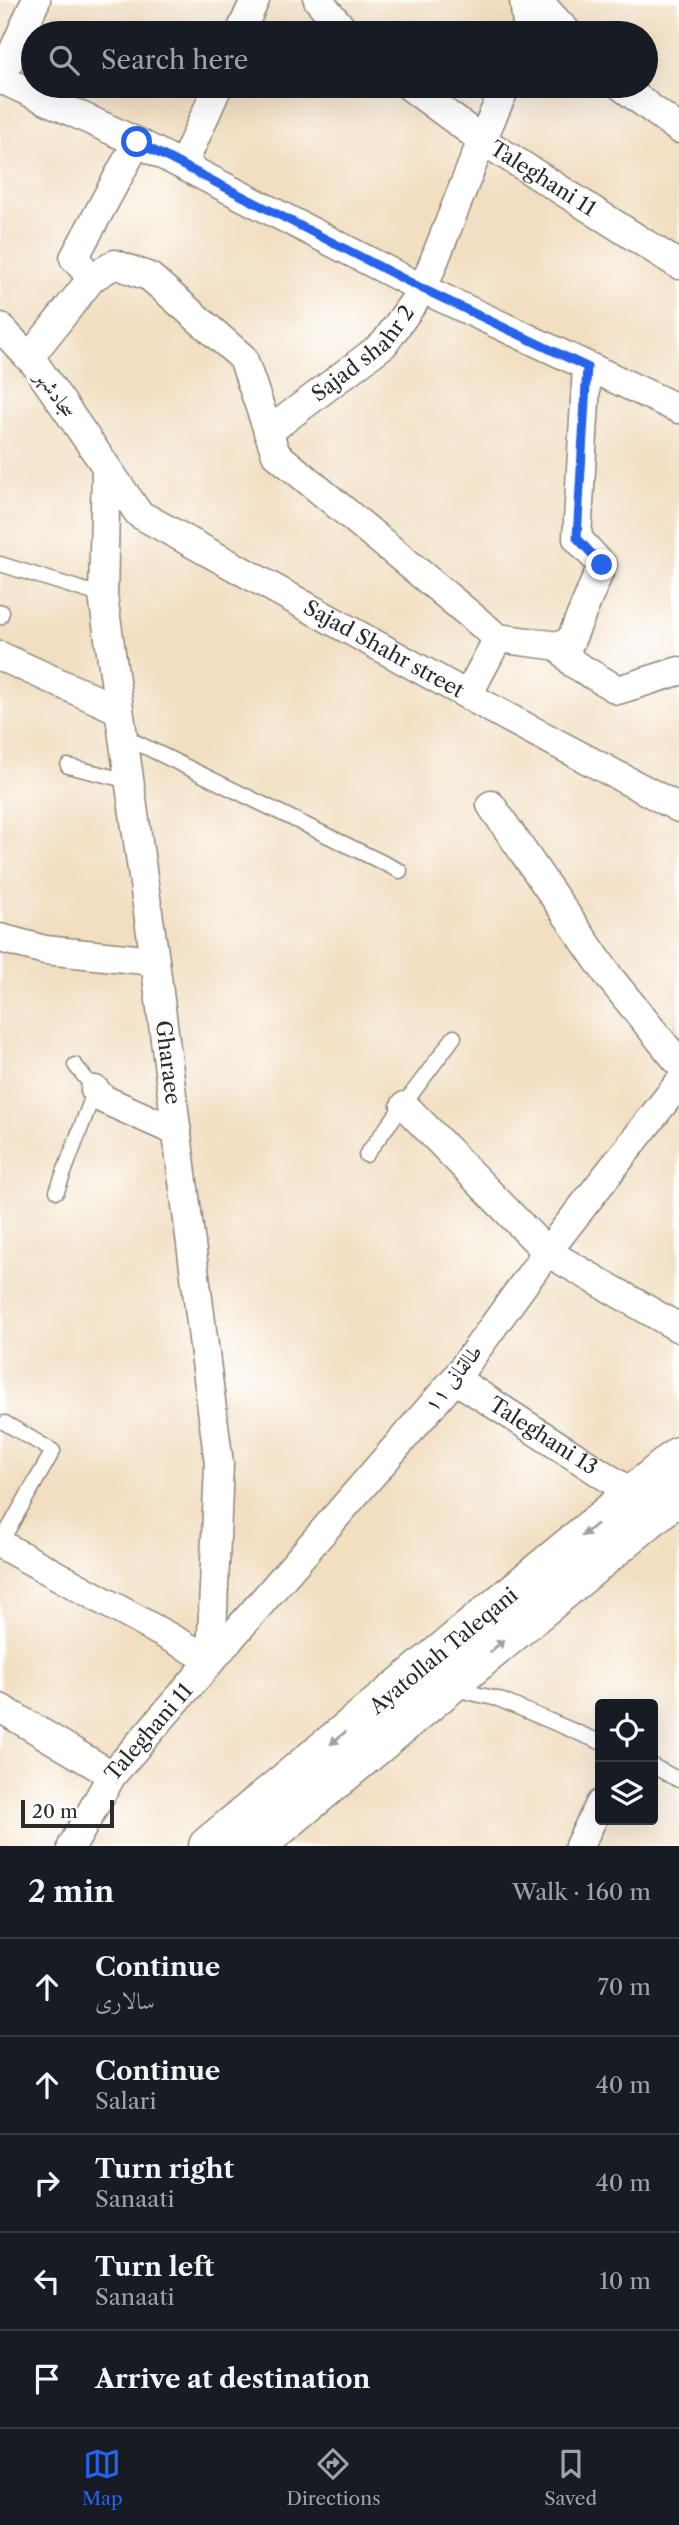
<!DOCTYPE html>
<meta charset="utf-8">
<style>
:root{--surface:#171b24;--page:#20242c;--text:#f1f3f6;--muted:#9ea1a6;--line:#363941;--accent:#2563eb}
body{margin:0;font-family:"Libre Caslon Text",Amiri,serif;background:var(--page);color:var(--text)}
.controls{position:absolute;right:21px;bottom:21px;display:grid;overflow:hidden;border-radius:7px;box-shadow:0 7px 28px #0002}
.controls button{width:63px;height:63px;display:grid;place-items:center;padding:0;border:0;border-bottom:2px solid var(--line);background:var(--surface);color:var(--text);font:35px sans-serif}
.scale{position:absolute;left:21px;bottom:18px;width:93px;box-sizing:border-box;padding-left:7px;border:4px solid #2b2b2b;border-top:0;font-size:19px;line-height:24px;white-space:nowrap;color:#2b2b2b;-webkit-text-stroke:5px #fff;paint-order:stroke}
.stop{position:absolute;width:21px;height:21px;margin:-16px;border:5px solid #2563eb;border-radius:50%;background:#fff}
.stop.end{background:#2563eb;border-color:#fff;box-shadow:0 2px 7px #0008}
.list{margin:0;padding:0;list-style:none}
h2{display:flex;justify-content:space-between;align-items:center;height:91px;margin:0;padding:0 28px;font-size:30px}
h2 small{font-size:23px;font-weight:400;color:var(--muted)}
.list li{display:grid;grid-template-columns:46px 1fr auto;gap:21px;align-items:center;box-sizing:border-box;height:98px;padding:0 28px;border-top:2px solid var(--line)}
.list b{display:block;font-size:26px;white-space:nowrap}
.list p{margin:0;font-size:23px;white-space:nowrap;color:var(--muted)}
.list em{font-size:23px;font-style:normal;color:var(--muted)}
.icon{flex:none;width:38px;height:38px;fill:none;stroke:currentColor;stroke-width:2;stroke-linecap:round;stroke-linejoin:round}
.map{position:relative;flex:none;width:679px;height:1846px;overflow:hidden}
.search{position:absolute;background:var(--surface);box-shadow:0 7px 28px #0002;left:21px;right:21px;top:21px;height:77px;display:flex;align-items:center;gap:18px;box-sizing:border-box;padding:0 24px;border-radius:38px;color:var(--muted);font-size:26px}
.sheet{height:581px;background:var(--surface)}
nav{display:flex;justify-content:space-around;align-items:center;box-sizing:border-box;height:98px;border-top:2px solid var(--line);background:var(--surface);font-size:19px;color:var(--muted)}
nav a{display:grid;justify-items:center;gap:4px}
nav .on{color:var(--accent)}
.map>svg:first-child{display:block}
.lines{fill:none;stroke-linecap:round;stroke-linejoin:round}
.service-casing{stroke:#8e8576;stroke-width:17}
.minor-casing{stroke:#8e8576;stroke-width:31}
.secondary-casing{stroke:#8e8576;stroke-width:41}
.service{stroke:#fff;stroke-width:14}
.minor{stroke:#fff;stroke-width:28}
.secondary{stroke:#fff;stroke-width:38}
.oneway{fill:#a0a0a0}
.route{stroke:#2563eb;stroke-width:9}
.labels{text-anchor:middle;stroke-width:6;stroke-linejoin:round;paint-order:stroke}
.street-label{font-size:21px;fill:#2b2b2b;stroke:#fff}
</style>
<div class="map">
<svg width="679" height="1846" viewBox="0 0 679 1846">
<rect width="100%" height="100%" fill="#fff"/>
<filter id="ink" filterUnits="userSpaceOnUse"><feTurbulence type="fractalNoise" baseFrequency=".0143" numOctaves="2"/><feDisplacementMap in="SourceGraphic" scale="14" xChannelSelector="R" yChannelSelector="G"/><feConvolveMatrix kernelMatrix="1 2 1 2 8 2 1 2 1" color-interpolation-filters="sRGB"/></filter>
<filter id="wash" filterUnits="userSpaceOnUse"><feTurbulence type="fractalNoise" baseFrequency=".00686" numOctaves="4" result="noise"/><feDisplacementMap in="SourceGraphic" scale="28" xChannelSelector="R" yChannelSelector="G"/><feGaussianBlur stdDeviation="1.57" result="paint"/><feColorMatrix in="noise" values="0 0 0 0 0 0 0 0 0 0 0 0 0 0 0 0 0 1.4 0 .05"/><feComposite in="paint" operator="in"/></filter>
<g filter="url(#wash)">
<rect width="100%" height="100%" fill="#f2dfc2"/>
</g>
<g filter="url(#ink)">
<g class="lines">
<defs>
<g id="service">
<path d="M0 564 103 596"/>
<path d="M0 617 2 612"/>
<path d="M123 736 400 871"/>
<path d="M68 766 129 781"/>
<path d="M366 1155 454 1037"/>
<path d="M57 1191 95 1090 75 1065"/>
<path d="M1 1542 53 1451 5 1423"/>
<path d="M454 1689 498 1699 600 1742"/>
<path d="M653 1766 679 1780"/>
</g>
<g id="minor">
<path d="M318 0 346 33"/>
<path d="M524 0 528 33"/>
<path d="M537 0 568 33"/>
<path d="M240 33 255 0"/>
<path d="M1 79 137 142 423 289 679 409"/>
<path d="M0 81 36 0"/>
<path id="s1" d="M409 86 482 140 679 265"/>
<path d="M621 86 679 129"/>
<path d="M183 165 218 86"/>
<path d="M92 278 115 264 150 277 243 358 276 454 498 638 468 695"/>
<path id="s2" d="M0 327 35 364 139 514 505 716 679 808"/>
<path d="M29 358 92 278 74 258 137 142"/>
<path id="s3" d="M268 432 384 344 423 289 482 140 506 86"/>
<path id="s4" d="M106 467 103 596 155 961 219 1464 211 1660"/>
<path d="M498 638 559 646 570 642 602 565 577 538 587 367"/>
<path d="M559 646 574 664 618 690 679 671"/>
<path d="M0 656 119 710"/>
<path d="M491 805 610 978 679 1063"/>
<path d="M0 938 45 950 155 961"/>
<path d="M95 1090 103 1099 177 1132"/>
<path d="M405 1106 547 1252 679 1328"/>
<path id="s5" d="M455 1379 633 1494"/>
<path d="M0 1544 211 1660"/>
<path d="M0 1708 112 1775"/>
<path id="s6" d="M72 1846 112 1775 455 1379 547 1252 679 1083"/>
<path d="M579 1846 600 1804"/>
</g>
<g id="secondary">
<path id="s7" d="M208 1846 679 1456"/>
<path d="M256 1846 679 1494"/>
</g>
</defs>
<use href="#service" class="service-casing"/>
<use href="#minor" class="minor-casing"/>
<use href="#secondary" class="secondary-casing"/>
<use href="#service" class="service"/>
<use href="#minor" class="minor"/>
<use href="#secondary" class="secondary"/>
</g>
<defs><path id="oneway-solid" d="M-6-.8H1V-3.2L6.5 0L1 3.2V.8H-6Z" transform="scale(1.75)"/></defs>
<g class="oneway">
<use href="#oneway-solid" transform="translate(589 1530) rotate(140)"/>
<use href="#oneway-solid" transform="translate(497 1646) rotate(-40)"/>
<use href="#oneway-solid" transform="translate(338 1738) rotate(140)"/>
</g>
</g>
<g class="lines" filter="url(#ink)">
<path class="route" d="M137 142 423 289 587 367 577 538 602 565"/>
</g>
<g class="labels">
<g class="street-label">
<text dy="7" stroke="none"><textPath href="#s1" startOffset="163">Taleghani 11</textPath></text>
<text dy="7" stroke="none"><textPath href="#s3" startOffset="124">Sajad shahr 2</textPath></text>
<text transform="translate(56 394) rotate(55)" y="7">سجادشهر</text>
<text dy="7" stroke="none"><textPath href="#s2" startOffset="513">Sajad Shahr street</textPath></text>
<text dy="7" stroke="none"><textPath href="#s4" startOffset="600">Gharaee</textPath></text>
<text transform="translate(453 1378) rotate(-51)" y="7">طالقانی ۱۱</text>
<text dy="7" stroke="none"><textPath href="#s5" startOffset="105">Taleghani 13</textPath></text>
<text dy="7" stroke="none"><textPath href="#s7" startOffset="306">Ayatollah Taleqani</textPath></text>
<text dy="7" stroke="none"><textPath href="#s6" startOffset="138">Taleghani 11</textPath></text>
</g>
</g>
</svg>
<div class="controls">
<button><svg class="icon" aria-label="locate" viewBox="0 0 24 24"><circle cx="12" cy="12" r="6"/><path d="M12 2v4M12 18v4M2 12h4M18 12h4"/></svg></button>
<button><svg class="icon" aria-label="layers" viewBox="0 0 24 24"><path d="M12 4l9 5-9 5-9-5zM3 14l9 5 9-5"/></svg></button>
</div>
<div class="scale">20 m</div>
<div class="stop" style="left:137px;top:142px"></div>
<div class="stop end" style="left:602px;top:565px"></div>
<div class="search"><svg class="icon" aria-label="search" viewBox="0 0 24 24"><circle cx="10" cy="10" r="6"/><path d="M15 15l6 6"/></svg>Search here</div>
</div>
<section class="sheet">
<h2>2 min<small>Walk · 160 m</small></h2>
<ul class="list">
<li><svg class="icon" aria-label="ahead" viewBox="0 0 24 24"><path d="M12 20V5M6 11l6-6 6 6"/></svg><div><b>Continue</b><p>سالاری</p></div><em>70 m</em></li>
<li><svg class="icon" aria-label="ahead" viewBox="0 0 24 24"><path d="M12 20V5M6 11l6-6 6 6"/></svg><div><b>Continue</b><p>Salari</p></div><em>40 m</em></li>
<li><svg class="icon" aria-label="right" viewBox="0 0 24 24"><path d="M7 20v-9h11M14 6l5 5-5 5"/></svg><div><b>Turn right</b><p>Sanaati</p></div><em>40 m</em></li>
<li><svg class="icon" aria-label="left" viewBox="0 0 24 24"><path d="M17 20v-9H6M10 6l-5 5 5 5"/></svg><div><b>Turn left</b><p>Sanaati</p></div><em>10 m</em></li>
<li><svg class="icon" aria-label="arrive" viewBox="0 0 24 24"><path d="M6 21V4h12l-3 4 3 4H6"/></svg><div><b>Arrive at destination</b></div></li>
</ul>
</section>
<nav>
<a class="on"><svg class="icon" aria-label="map" viewBox="0 0 24 24"><path d="M3 6l6-2 6 2 6-2v14l-6 2-6-2-6 2zM9 4v14M15 6v14"/></svg>Map</a>
<a><svg class="icon" aria-label="directions" viewBox="0 0 24 24"><path d="M12 3l9 9-9 9-9-9zM9 14v-3h6M13 9l2 2-2 2"/></svg>Directions</a>
<a><svg class="icon" aria-label="saved" viewBox="0 0 24 24"><path d="M7 4h10v16l-5-4-5 4z"/></svg>Saved</a>
</nav>
